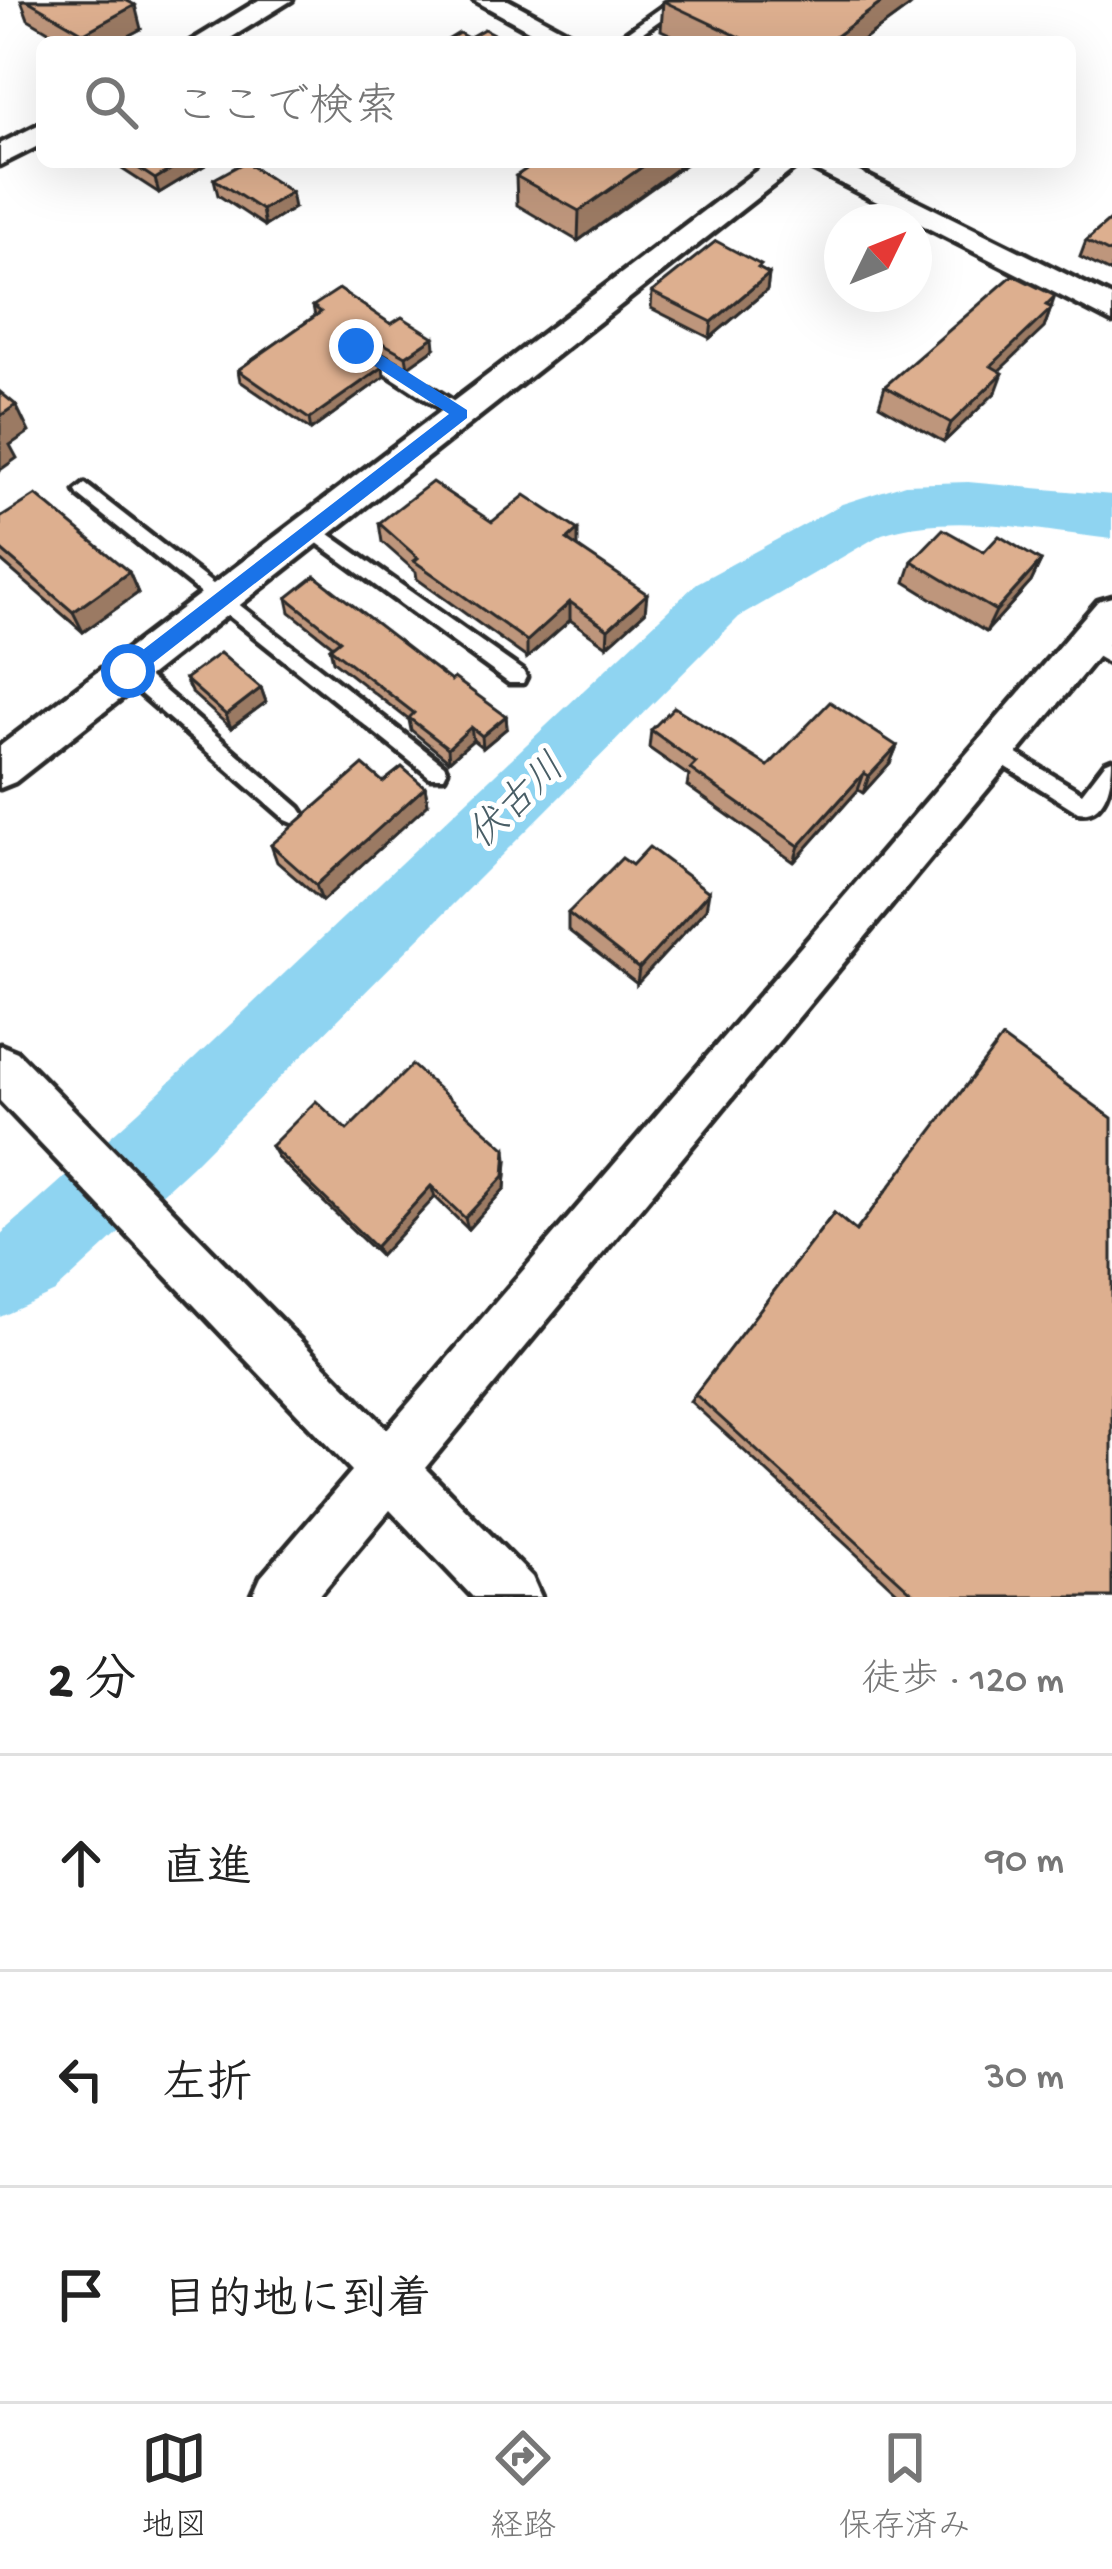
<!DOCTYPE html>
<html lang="ja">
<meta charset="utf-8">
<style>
:root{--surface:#fff;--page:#f6f6f6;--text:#222;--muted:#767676;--line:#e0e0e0;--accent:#2b2b2b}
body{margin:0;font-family:"Gochi Hand","Klee One",sans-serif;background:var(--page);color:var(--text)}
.compass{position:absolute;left:824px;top:204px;width:108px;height:108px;border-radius:50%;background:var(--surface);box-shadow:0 12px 48px #0002;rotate:47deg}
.stop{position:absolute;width:36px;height:36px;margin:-27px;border:9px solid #1a73e8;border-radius:50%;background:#fff}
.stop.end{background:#1a73e8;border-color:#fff;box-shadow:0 3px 12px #0008}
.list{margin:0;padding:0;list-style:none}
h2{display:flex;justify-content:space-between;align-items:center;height:156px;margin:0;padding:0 48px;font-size:51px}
h2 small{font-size:39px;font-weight:400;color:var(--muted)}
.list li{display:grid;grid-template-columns:78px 1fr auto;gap:36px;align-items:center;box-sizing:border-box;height:216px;padding:0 48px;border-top:3px solid var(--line)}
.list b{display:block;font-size:45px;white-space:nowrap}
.list em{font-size:39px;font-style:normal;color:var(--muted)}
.icon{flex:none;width:66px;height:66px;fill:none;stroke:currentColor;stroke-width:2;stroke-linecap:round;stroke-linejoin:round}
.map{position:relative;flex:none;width:1112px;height:1597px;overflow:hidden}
.search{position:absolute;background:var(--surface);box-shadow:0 12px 48px #0002;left:36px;right:36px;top:36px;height:132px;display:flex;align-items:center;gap:30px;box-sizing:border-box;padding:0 42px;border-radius:18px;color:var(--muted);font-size:45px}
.sheet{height:804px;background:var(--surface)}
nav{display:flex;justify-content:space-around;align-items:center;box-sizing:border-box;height:168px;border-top:3px solid var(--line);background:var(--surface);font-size:33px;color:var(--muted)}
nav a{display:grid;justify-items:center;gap:6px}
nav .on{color:var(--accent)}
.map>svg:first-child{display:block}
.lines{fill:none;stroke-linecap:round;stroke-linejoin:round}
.river{fill:#8fd4f1;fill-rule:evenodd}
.service-casing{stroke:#2b2b2b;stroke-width:9}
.minor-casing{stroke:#2b2b2b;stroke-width:9}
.service{fill:#fff;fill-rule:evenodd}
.minor{fill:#fff;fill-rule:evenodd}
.wall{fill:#be967b;stroke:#2b2b2b;stroke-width:3}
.shaded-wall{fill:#9b7a64;stroke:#2b2b2b;stroke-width:3}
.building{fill:#ddaf8f;stroke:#2b2b2b;stroke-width:3}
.route{fill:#1a73e8}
.labels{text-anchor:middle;stroke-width:10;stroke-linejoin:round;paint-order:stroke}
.water-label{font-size:39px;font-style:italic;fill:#495e66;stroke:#fff}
</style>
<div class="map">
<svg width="1112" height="1597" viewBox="0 0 1112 1597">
<rect width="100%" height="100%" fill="#fff"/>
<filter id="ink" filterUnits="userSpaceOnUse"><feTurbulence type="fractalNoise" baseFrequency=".00833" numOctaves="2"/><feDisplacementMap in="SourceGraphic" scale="24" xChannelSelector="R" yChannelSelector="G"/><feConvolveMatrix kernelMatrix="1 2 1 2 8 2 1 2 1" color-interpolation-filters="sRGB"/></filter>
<g filter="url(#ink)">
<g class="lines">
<path class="river" d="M968 482 1112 495V539C1039 531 954 511 882 534L739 617 192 1166 55 1292 0 1317V1235L138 1112 697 583 842 504 905 484Z"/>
<defs>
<g id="service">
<path d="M672 0H688L629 42H613Z"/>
<path d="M356 340 467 410V418H455L350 350 348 346Z"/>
<path d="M85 484 444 765 447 771 444 777H430L79 496 76 491Z"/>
<path d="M312 522 523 671 526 677 523 683H509L305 534 303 529 305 524Z"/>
<path d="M1087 634 1112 647V665L1080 647 1077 642Z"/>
<path d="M128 663 135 665 300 808 304 814 300 820 293 823 286 820 121 677 118 671Z"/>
<path d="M996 741 1082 793 1105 763 1112 760C1112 782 1105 817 1078 812L989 756 986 750 989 744Z"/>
</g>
<g id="minor">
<path d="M259 0H292L224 42H190Z"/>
<path d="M474 0H508L586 42H550Z"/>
<path d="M42 123V144L0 165V144Z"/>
<path d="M768 162H839L1112 297V322L801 163 15 782 0 788V746Z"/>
<path d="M1112 597V639L425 1468 532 1577 541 1597H473L390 1510 318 1597H252L261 1577 352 1471 0 1101V1045L17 1052 387 1429 1098 601Z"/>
</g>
</defs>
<use href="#service" class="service-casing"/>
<use href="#minor" class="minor-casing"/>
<use href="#service" class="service"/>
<use href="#minor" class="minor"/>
</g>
<g class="wall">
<path d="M21 0H125L141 29 116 42H67L28 19Z"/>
<path d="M663 1 909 7 861 42H687L661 30Z"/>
<path d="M120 162H207V164L159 193 122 169Z"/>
<path d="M686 164 578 241 517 205 516 176Z"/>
<path d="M214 179 294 208 265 226 218 195Z"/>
<path d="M1112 218V270L1110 272 1080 257 1086 241Z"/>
<path d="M760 269 769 274 767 290 710 338 651 308 652 292Z"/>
<path d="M313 306 391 324 435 348 408 367 353 336 346 343 383 367 384 377 311 430 240 381 238 370 315 316Z"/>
<path d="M1051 308 1044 328 999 370 996 392 944 442 879 405 885 386Z"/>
<path d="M0 518 129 572 138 593 83 632 0 560Z"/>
<path d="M492 522 578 547 645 612 607 646 570 620 527 658 417 579 416 572 382 542 379 523Z"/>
<path d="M984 552 1041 561 1031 582 986 632 905 582 912 561Z"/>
<path d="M287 598 451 681 506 716 507 728 483 748 473 740 449 761 411 730 409 720 333 661 330 648 333 646 290 612Z"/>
<path d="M185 679 261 688 266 702 231 728 191 692Z"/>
<path d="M651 730 768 766 897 746 890 763 863 793 858 790 794 862 687 786 689 776 649 748Z"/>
<path d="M383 782 425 787 428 804 322 901 277 862 271 845Z"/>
<path d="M632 865 706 909 637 984 568 930V913Z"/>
<path d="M347 1130 507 1160 505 1188 468 1229 435 1197 380 1256 278 1158 271 1146Z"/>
<path d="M834 1213 856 1231 1112 1597H903L690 1401Z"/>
</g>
<g class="shaded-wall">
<path d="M885 0H910L909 7 861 42H828Z"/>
<path d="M135 5 141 29 116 42H86L84 33Z"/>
<path d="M183 162H207V164L159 193 155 179Z"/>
<path d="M649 162H686L578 241 579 211Z"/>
<path d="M291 192 294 208 265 226 262 210Z"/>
<path d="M769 274 767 290 710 338 712 322Z"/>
<path d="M1055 296 1044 328 984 385 991 366Z"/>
<path d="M352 326 353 336 344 345 342 334Z"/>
<path d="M434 337 435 348 408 367 406 356Z"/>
<path d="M383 367 384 377 311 430 309 419Z"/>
<path d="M1003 373 996 392 944 442 951 423Z"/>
<path d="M16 405 29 432 10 445 17 458 0 470V416Z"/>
<path d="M578 530V549L567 540Z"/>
<path d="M1041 561 1031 582 986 632 996 611Z"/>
<path d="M129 572 138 593 83 632 73 612Z"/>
<path d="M647 594 645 612 607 646 608 629Z"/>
<path d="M570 602V620L527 658V641Z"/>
<path d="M261 688 266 702 231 728 226 715Z"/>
<path d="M506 716 507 728 483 748 482 736Z"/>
<path d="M471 727 473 740 449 761 448 748Z"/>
<path d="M897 746 890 763 863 793 869 776Z"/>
<path d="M864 773 858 790 794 862 799 846Z"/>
<path d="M425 787 428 804 322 901 316 885Z"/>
<path d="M709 892 706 909 637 984 639 969Z"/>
<path d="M506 1149 507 1160 505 1188 468 1229 465 1218Z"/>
<path d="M431 1186 435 1197 380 1256 375 1247Z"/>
</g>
<g class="building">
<path d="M27 0H125L135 5 84 33Z"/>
<path d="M665 0H885L828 42H750L663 1Z"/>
<path d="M484 29 507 41 524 31 545 42H444L459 33 468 38Z"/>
<path d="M129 162H183L155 179Z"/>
<path d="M245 162 291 192 262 210 214 179Z"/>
<path d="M537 162H649L579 211 516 176Z"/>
<path d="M1112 218V254L1086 241Z"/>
<path d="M716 241 761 265 758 268 769 274 712 322 652 292Z"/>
<path d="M1013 275 1055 296 1046 305 1052 308 991 366 1003 373 951 423 885 386Z"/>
<path d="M339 289 391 324 402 317 434 337 406 356 352 326 342 334 344 341 383 367 309 419 238 370 321 312 313 306Z"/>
<path d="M0 392 16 405 0 416Z"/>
<path d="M432 482 492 522 525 495 578 530 567 540 647 594 608 629 570 602 527 641 414 561 418 558 379 523Z"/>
<path d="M36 495 129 572 73 612 0 549V518Z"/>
<path d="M943 529 984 552 999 536 1041 561 996 611 912 561Z"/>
<path d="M315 576 451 681 454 678 506 716 482 736 471 727 448 748 409 718 414 713 330 648 340 640 287 598Z"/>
<path d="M220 653 261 688 226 715 185 679Z"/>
<path d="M830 702 897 746 869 776 864 773 799 846 690 769 696 763 651 730 674 707 768 766Z"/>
<path d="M363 765 383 782 402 767 425 787 316 885 271 845Z"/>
<path d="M649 847 709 892 639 969 568 913 622 858 632 865Z"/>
<path d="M1002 1038 1112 1118V1597H917L695 1394 834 1213 856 1231Z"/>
<path d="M412 1065 506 1149 504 1176 465 1218 431 1186 375 1247 271 1146 316 1101 347 1130Z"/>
</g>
</g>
<path class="route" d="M350 342H361L467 410V418L135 677H122V666L449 414 350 350Z"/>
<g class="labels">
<g class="water-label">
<text transform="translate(514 799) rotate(-44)" y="14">伏古川</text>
</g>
</g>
</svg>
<svg class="compass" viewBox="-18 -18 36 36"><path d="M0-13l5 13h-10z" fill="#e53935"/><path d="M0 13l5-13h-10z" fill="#767676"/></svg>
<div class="stop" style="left:128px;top:671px"></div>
<div class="stop end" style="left:356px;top:346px"></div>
<div class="search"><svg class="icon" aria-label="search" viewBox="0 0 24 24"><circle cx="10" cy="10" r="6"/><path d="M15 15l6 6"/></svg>ここで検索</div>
</div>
<section class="sheet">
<h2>2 分<small>徒歩 · 120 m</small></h2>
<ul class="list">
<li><svg class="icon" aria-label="ahead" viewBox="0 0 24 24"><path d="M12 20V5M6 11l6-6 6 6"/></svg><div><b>直進</b></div><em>90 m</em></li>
<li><svg class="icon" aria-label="left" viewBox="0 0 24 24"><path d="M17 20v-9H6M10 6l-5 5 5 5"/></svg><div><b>左折</b></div><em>30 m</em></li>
<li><svg class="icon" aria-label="arrive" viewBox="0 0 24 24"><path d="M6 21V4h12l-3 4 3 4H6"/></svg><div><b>目的地に到着</b></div></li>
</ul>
</section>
<nav>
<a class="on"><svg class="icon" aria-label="map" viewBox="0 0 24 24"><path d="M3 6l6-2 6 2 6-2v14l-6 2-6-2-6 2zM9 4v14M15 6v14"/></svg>地図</a>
<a><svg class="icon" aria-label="directions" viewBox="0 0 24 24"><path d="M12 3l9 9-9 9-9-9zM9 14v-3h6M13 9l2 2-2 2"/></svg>経路</a>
<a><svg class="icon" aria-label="saved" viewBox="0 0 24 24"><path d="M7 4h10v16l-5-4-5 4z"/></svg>保存済み</a>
</nav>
